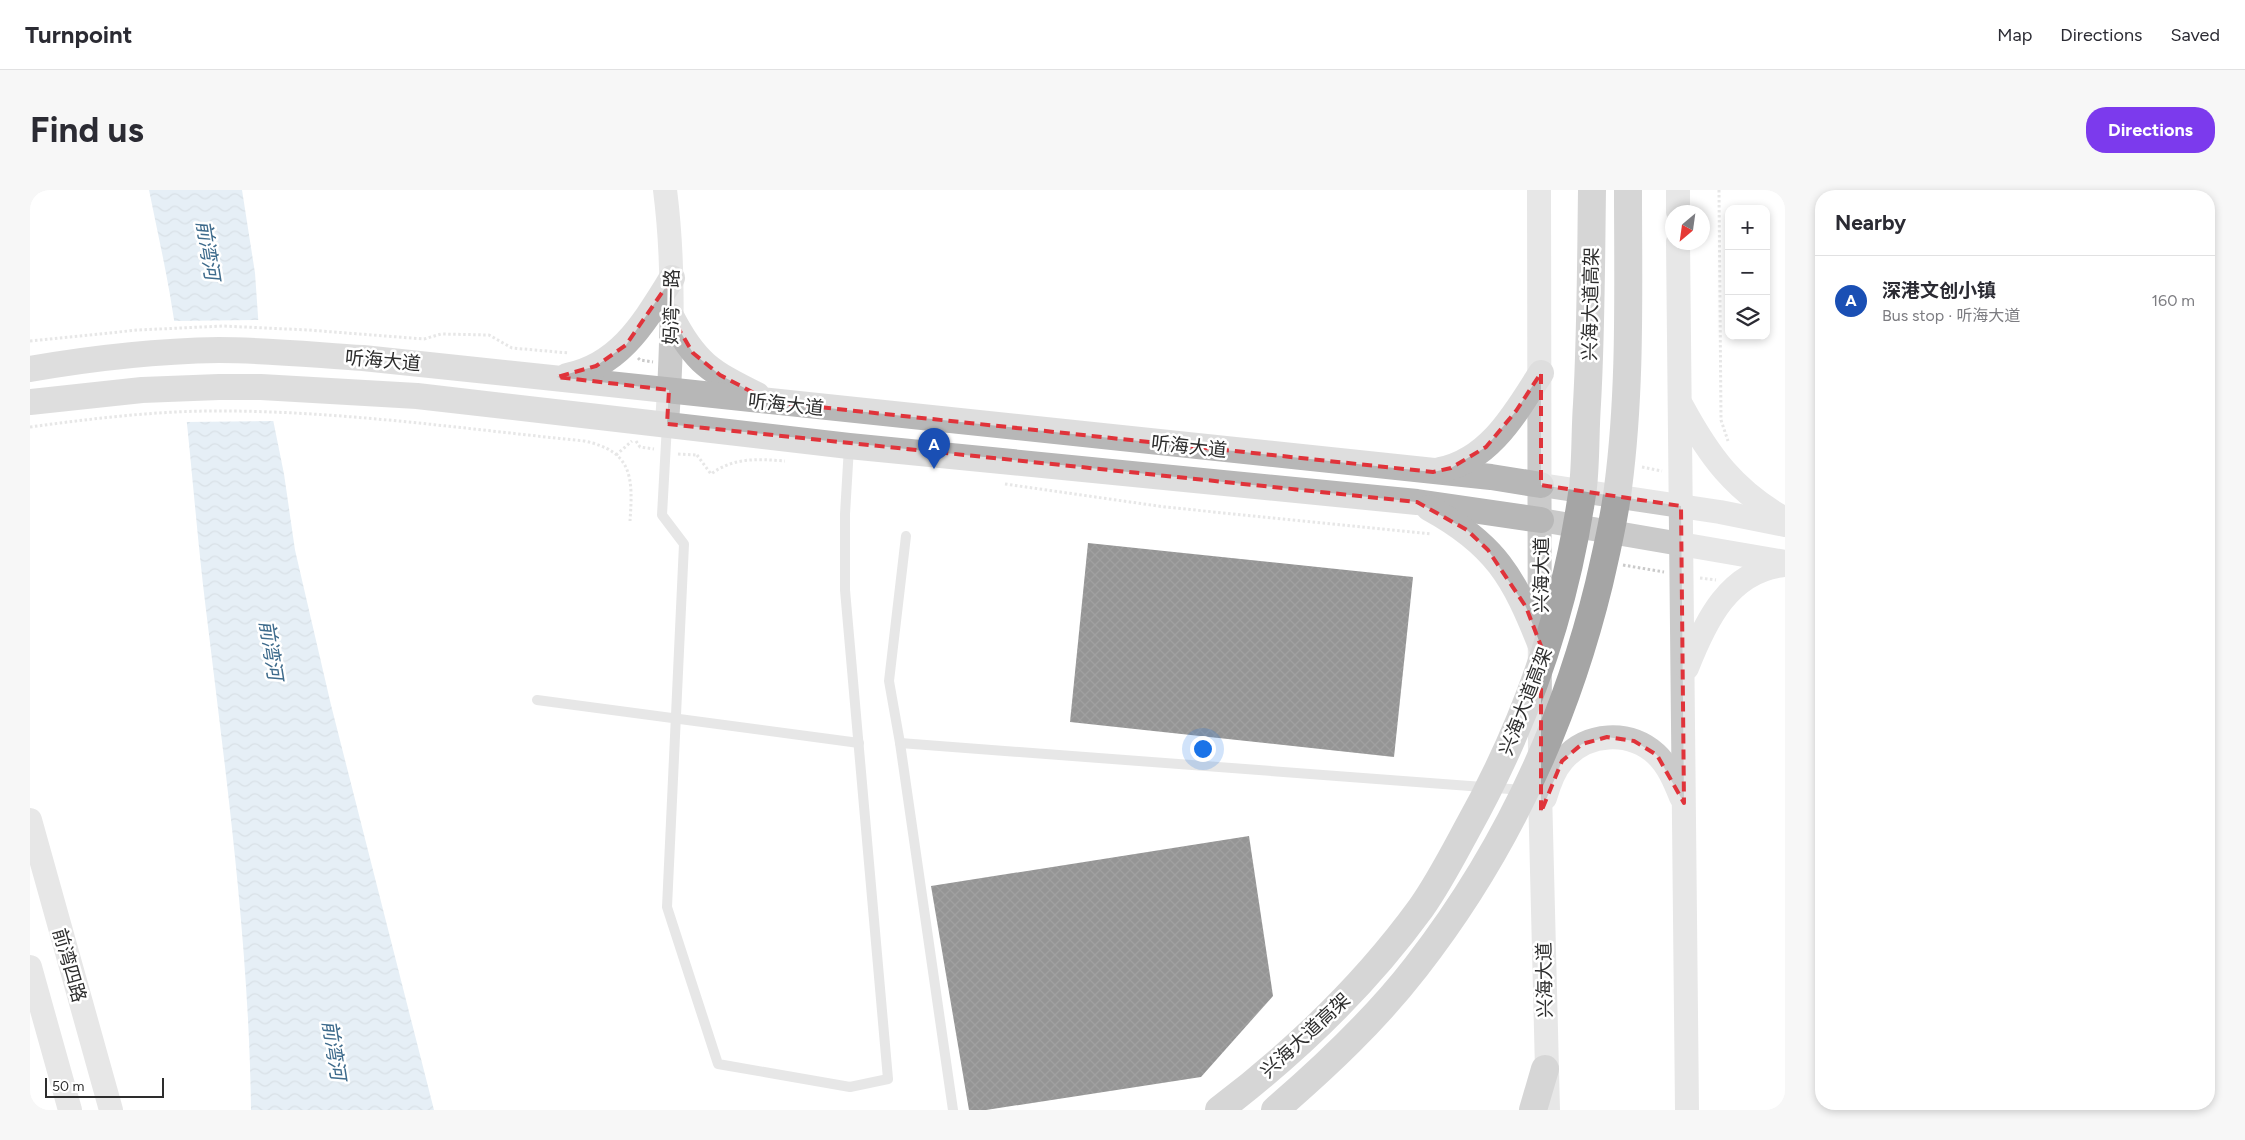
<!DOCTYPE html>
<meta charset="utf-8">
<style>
:root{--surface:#fff;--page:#f7f7f7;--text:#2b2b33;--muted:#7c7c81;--line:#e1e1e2;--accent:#7c3aed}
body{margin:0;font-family:Figtree,"Noto Sans SC",sans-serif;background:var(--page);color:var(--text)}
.controls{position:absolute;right:15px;top:15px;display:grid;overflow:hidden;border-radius:10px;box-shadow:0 2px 8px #0003}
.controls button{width:45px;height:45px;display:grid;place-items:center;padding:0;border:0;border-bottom:1px solid var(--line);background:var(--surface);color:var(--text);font:25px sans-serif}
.compass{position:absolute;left:1635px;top:15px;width:45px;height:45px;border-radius:50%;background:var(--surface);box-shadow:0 2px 8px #0003;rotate:209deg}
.scale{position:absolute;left:15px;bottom:12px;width:119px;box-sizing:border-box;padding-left:5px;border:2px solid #2d2d2d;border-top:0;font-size:14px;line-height:18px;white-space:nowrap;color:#2d2d2d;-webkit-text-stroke:4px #fff;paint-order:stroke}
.you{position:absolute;left:1172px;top:558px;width:18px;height:18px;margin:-12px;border:4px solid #fff;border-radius:50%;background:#1a73e8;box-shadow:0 0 0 8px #1a73e833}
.badge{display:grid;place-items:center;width:32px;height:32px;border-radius:50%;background:var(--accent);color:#fff;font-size:16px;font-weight:700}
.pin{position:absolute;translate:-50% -41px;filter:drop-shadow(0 1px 2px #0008)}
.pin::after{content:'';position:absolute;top:26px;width:18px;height:15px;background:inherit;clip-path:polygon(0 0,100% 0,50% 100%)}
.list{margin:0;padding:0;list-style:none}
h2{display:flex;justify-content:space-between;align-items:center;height:65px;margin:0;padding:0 20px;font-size:21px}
h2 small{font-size:16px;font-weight:400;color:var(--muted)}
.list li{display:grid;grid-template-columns:32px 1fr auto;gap:15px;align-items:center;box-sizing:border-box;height:90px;padding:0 20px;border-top:1px solid var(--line)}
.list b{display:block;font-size:19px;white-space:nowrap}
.list p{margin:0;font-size:16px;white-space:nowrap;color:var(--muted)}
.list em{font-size:16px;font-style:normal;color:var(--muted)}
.icon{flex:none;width:28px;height:28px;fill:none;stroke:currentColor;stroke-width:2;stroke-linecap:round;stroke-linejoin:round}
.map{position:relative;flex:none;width:1755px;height:920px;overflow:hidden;border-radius:20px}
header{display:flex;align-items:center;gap:30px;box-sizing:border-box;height:70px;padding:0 25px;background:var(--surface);border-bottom:1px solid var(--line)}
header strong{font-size:24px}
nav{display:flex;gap:28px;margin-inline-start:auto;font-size:18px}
.intro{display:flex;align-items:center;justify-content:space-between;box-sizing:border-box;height:120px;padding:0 30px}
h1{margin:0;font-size:35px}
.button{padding:12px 22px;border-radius:20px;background:var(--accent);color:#fff;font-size:18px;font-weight:700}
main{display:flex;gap:30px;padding:0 30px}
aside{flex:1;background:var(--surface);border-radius:20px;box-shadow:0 2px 8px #0003}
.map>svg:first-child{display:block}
.water{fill:url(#water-waves)}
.pier{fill:#fff}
.building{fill:url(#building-cross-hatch)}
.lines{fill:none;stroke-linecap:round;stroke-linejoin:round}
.path{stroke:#cacaca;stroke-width:3;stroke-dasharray:2.5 2.5;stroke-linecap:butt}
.service{stroke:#cacaca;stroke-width:10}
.tertiary{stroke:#cacaca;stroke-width:24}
.secondary{stroke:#b7b7b7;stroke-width:26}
.primary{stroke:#a5a5a5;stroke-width:28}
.marked{fill:none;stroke:#e0333a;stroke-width:4;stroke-dasharray:10 6;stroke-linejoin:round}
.labels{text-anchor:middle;stroke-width:5;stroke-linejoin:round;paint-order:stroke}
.street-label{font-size:19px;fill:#2d2d2d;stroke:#fff}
.water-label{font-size:20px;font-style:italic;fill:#3e6b8c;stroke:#fff}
</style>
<header>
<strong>Turnpoint</strong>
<nav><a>Map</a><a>Directions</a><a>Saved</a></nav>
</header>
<div class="intro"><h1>Find us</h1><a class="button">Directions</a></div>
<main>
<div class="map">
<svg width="1755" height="920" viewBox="0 0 1755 920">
<defs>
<pattern id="water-waves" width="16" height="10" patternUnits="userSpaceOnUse" patternTransform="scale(1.25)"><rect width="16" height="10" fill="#c7dbea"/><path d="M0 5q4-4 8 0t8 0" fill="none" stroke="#abbcc9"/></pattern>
<pattern id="building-cross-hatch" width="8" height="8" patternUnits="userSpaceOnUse" patternTransform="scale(1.25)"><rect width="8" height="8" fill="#141414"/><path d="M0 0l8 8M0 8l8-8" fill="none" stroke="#2e2e2e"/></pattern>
</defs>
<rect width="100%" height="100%" fill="#fff"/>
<path class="water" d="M119 0H212L225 83 231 170 254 284 265 360 301 515 404 920H221C219 752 196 586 176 420 163 315 158 209 140 105 134 70 126 35 119 0Z"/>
<path class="pier" d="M230 130 233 170 246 231 154 232 141 131Z"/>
<g class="building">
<path d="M1058 353 1383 387 1364 567 1040 532Z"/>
<path d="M1219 646 1243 806 1171 887 956 920H939L901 696Z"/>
</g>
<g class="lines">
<g class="path">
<path d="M1689 0 1691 230 1698 251"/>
<path d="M0 151 108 140 193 136 278 140 394 149 411 144 459 145 482 158 539 163"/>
<path d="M608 168 610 170 623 172"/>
<path d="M0 237C66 228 133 220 200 221 318 222 436 239 554 251 603 261 603 288 600 331"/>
<path d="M606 251 610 257 624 259"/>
<path d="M648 264 667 265"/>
<path d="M586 265 602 251"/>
<path d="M667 265 681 284C704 267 728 269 755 271"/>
<path d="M1612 277 1632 281"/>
<path d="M975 294 1135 317 1401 344"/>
<path d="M1593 375 1634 382"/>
<path d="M1670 388 1686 390"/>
</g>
<g class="service">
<path d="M637 235 632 325 654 354 637 717 688 874 820 897 858 889 815 400V324L819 257"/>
<path d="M876 346 859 491 870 553 923 920"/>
<path d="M507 510 829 553"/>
<path d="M870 553 1493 600"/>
</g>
<g class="tertiary">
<path d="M635 0C645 78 642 157 637 234"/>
<path d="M1509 0 1510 601 1518 920"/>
<path d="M1648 0V22"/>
<path d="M1648 52 1657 920"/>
<path d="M1652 216C1679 266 1704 300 1755 329"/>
<path d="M1511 295 1690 322 1755 335"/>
<path d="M1511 330 1755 372"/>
<path d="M1657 478C1675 432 1699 380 1755 375"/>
<path d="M1515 608C1519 594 1524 580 1533 570 1557 542 1599 540 1626 564 1638 575 1645 592 1651 607"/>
<path d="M0 630 81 920"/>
<path d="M0 777 40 920"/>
</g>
<g class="secondary">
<path d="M641 126C665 173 681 182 727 205"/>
<path d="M0 179C63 168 125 161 189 160 237 160 285 165 333 168L1461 287 1511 295"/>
<path d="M537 186C591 175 615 131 642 88"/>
<path d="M0 212 112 200 189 197H231L387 206 819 256 1387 312 1511 330"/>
<path d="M1410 280C1460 270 1486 222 1511 183"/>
<path d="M1399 318C1465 354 1484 387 1511 456"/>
</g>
<g class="primary">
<path d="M1189 920C1265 862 1335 795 1391 718 1408 694 1422 667 1436 641 1496 534 1536 419 1553 297 1556 270 1555 241 1557 214 1561 143 1561 71 1562 0"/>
<path d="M1245 920C1296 876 1345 830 1386 777 1474 664 1535 533 1569 394 1576 363 1584 331 1588 298 1601 199 1598 100 1598 0"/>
<path d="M1503 920 1515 879"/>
</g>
</g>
<path d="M0 0H1755V920H0ZM642 88 641 126 663 163 690 185 741 212 1403 282 1421 278 1456 257 1486 221 1511 183V295L1651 316 1654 613 1627 565 1604 551 1577 547 1552 554 1532 571 1511 622V456L1496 417 1458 360 1437 340 1387 312 637 234 639 200 527 187 566 176 596 155Z" fill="#fff" fill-opacity=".55" fill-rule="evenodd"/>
<path class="marked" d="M642 88 641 126 663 163 690 185 741 212 1403 282 1421 278 1456 257 1486 221 1511 183V295L1651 316 1654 613 1627 565 1604 551 1577 547 1552 554 1532 571 1511 622V456L1496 417 1458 360 1437 340 1387 312 637 234 639 200 527 187 566 176 596 155Z"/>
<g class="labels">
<g class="street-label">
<text transform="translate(1560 114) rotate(-89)" y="7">兴海大道高架</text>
<text transform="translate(641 117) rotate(-89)" y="7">妈湾一路</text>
<text transform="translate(353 170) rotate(5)" y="7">听海大道</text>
<text transform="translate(756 214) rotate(6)" y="7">听海大道</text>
<text transform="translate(1159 256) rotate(6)" y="7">听海大道</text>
<text transform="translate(1511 385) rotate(-90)" y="7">兴海大道</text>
<text transform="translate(1495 511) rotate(-69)" y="7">兴海大道高架</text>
<text transform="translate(40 775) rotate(74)" y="7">前湾四路</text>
<text transform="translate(1514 790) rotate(-91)" y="7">兴海大道</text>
<text transform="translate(1275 845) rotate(-43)" y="7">兴海大道高架</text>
</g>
<g class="water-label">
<text transform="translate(178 60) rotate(81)" y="7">前湾河</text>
<text transform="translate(241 460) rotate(81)" y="7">前湾河</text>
<text transform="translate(304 860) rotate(81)" y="7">前湾河</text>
</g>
</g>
</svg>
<div class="controls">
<button>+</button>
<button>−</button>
<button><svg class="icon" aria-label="layers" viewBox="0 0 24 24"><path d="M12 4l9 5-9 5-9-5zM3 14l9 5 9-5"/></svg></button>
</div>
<svg class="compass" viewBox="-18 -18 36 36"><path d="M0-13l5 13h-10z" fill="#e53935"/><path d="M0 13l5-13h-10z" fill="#7c7c81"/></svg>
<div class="scale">50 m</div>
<div class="you"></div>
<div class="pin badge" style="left:904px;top:279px;background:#1a4fb4">A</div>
</div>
<aside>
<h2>Nearby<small></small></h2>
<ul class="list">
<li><span class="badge" style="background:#1a4fb4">A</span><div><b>深港文创小镇</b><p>Bus stop · 听海大道</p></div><em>160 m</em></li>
</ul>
</aside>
</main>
